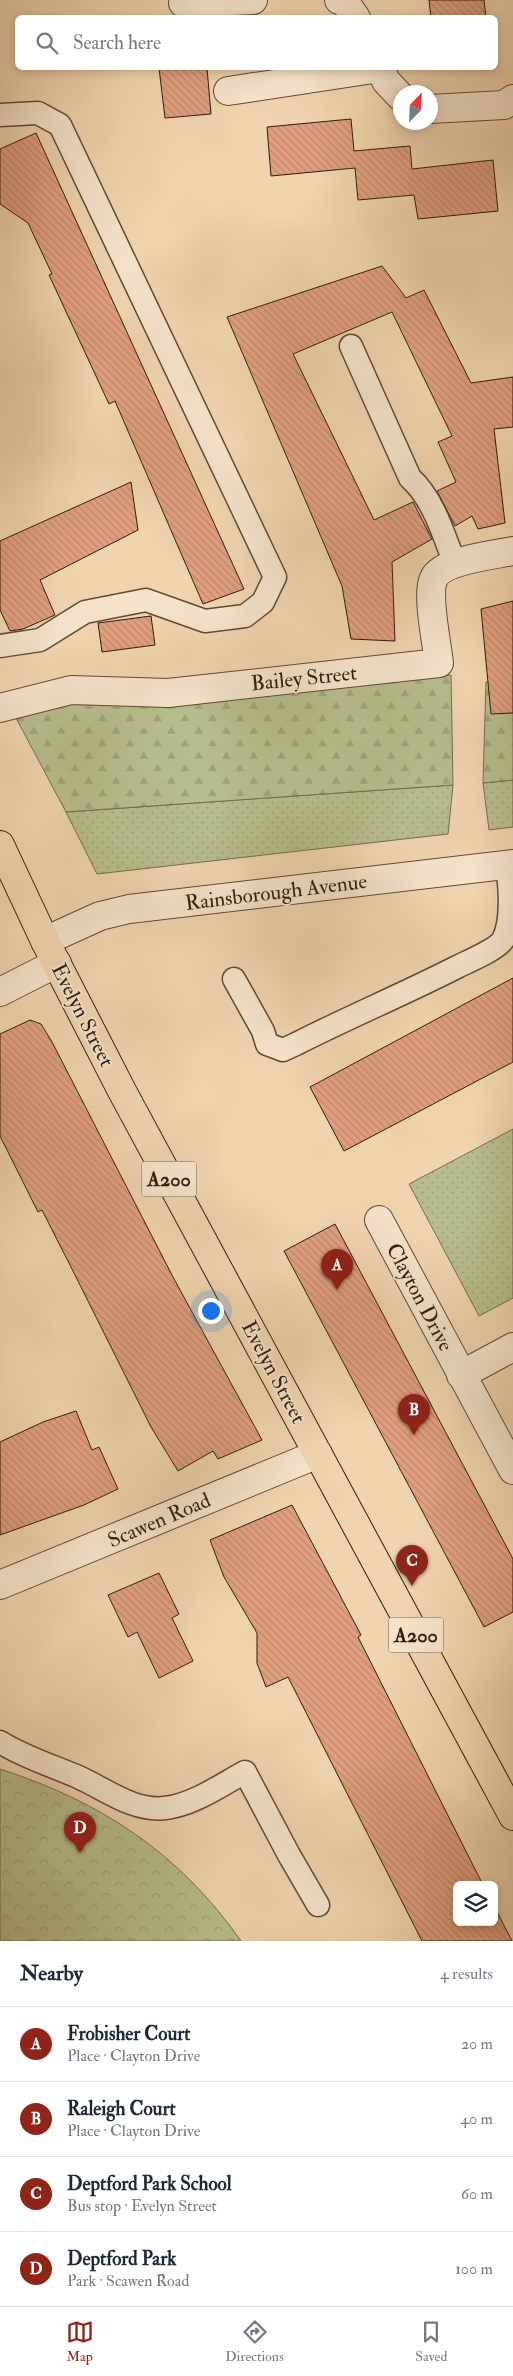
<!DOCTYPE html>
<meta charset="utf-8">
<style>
:root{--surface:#fff;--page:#f2f2f3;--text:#1f2937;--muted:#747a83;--line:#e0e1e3;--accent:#8f2418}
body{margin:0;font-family:"IM FELL Double Pica",serif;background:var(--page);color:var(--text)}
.controls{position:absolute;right:15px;bottom:15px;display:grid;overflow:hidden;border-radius:8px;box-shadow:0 2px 8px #0003}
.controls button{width:45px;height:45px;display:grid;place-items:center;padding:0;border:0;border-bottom:1px solid var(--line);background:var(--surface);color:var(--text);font:25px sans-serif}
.compass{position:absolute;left:393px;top:85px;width:45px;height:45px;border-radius:50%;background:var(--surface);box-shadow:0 2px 8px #0003;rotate:23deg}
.you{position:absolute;left:210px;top:1310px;width:18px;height:18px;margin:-12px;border:4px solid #fff;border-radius:50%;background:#1a73e8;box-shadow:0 0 0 8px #1a73e833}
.badge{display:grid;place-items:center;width:32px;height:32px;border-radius:50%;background:var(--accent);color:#fff;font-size:16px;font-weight:700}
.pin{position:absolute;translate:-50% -41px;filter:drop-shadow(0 1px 2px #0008)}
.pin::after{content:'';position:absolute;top:26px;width:18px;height:15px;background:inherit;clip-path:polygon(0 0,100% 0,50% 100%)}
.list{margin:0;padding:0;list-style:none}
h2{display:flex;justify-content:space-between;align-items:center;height:65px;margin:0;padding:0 20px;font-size:21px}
h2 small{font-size:16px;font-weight:400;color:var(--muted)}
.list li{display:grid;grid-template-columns:32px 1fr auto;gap:15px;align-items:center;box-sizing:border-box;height:75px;padding:0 20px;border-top:1px solid var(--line)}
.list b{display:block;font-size:19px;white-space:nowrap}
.list p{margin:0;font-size:16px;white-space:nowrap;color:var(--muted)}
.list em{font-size:16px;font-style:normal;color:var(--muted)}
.icon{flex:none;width:28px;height:28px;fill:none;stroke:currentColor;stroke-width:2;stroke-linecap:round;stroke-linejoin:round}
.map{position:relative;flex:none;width:513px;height:1941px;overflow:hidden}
.search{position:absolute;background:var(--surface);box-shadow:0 2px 8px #0003;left:15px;right:15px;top:15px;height:55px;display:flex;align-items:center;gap:12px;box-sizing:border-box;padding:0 18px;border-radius:8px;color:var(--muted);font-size:19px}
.sheet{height:365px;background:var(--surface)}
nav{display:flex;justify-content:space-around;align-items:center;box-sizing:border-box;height:70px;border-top:1px solid var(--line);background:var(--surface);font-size:14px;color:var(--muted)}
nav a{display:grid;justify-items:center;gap:2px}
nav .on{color:var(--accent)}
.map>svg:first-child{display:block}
.grass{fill:url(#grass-dots);stroke:#746c4c}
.forest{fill:url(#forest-firs);stroke:#746c4c}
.park{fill:url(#park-crowns);stroke:#746c4c}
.building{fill:url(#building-back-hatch);stroke:#301b0b}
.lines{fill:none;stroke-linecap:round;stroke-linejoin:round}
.lane-casing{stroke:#604934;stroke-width:25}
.street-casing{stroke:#604934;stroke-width:30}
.primary-casing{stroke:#301b0b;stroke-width:30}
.lane{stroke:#f5e3ca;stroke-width:22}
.street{stroke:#f5e3ca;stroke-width:28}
.primary{stroke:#f0d4ae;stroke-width:28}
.labels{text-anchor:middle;stroke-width:4;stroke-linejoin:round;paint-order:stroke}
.shield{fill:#f5e3ca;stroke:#6b5744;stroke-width:1}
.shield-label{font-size:20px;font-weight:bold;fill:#301b0b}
.street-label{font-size:21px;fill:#301b0b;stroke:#f5e3ca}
</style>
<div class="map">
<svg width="513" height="1941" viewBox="0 0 513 1941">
<defs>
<pattern id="grass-dots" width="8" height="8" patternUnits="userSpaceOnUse" patternTransform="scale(1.25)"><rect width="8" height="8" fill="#b7bd8c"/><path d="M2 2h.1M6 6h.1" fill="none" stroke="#9ea277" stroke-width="1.8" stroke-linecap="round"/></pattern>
<pattern id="forest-firs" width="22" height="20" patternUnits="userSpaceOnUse" patternTransform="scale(1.25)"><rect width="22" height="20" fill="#b7bd8c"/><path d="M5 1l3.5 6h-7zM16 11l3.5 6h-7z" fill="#9ea277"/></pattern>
<pattern id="park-crowns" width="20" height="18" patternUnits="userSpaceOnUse" patternTransform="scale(1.25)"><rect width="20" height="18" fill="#b7bd8c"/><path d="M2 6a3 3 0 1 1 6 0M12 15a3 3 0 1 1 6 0" fill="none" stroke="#9ea277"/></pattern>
<pattern id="building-back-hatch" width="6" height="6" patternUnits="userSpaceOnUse" patternTransform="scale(1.25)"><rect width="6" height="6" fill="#e09f7f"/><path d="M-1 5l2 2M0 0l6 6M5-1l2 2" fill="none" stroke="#c0886c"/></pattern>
</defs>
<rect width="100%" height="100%" fill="#f0d4ae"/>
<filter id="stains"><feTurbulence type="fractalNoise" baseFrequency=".004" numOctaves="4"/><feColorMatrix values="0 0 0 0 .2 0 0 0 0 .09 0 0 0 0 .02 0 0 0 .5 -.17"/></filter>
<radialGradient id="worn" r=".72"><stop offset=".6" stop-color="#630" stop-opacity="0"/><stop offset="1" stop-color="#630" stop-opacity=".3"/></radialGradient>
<g class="grass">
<path d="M513 780V827L489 830 483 783Z"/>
<path d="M453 785 448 834 97 874 66 812Z"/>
<path d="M513 1129V1298L479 1316 409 1184Z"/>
</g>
<g class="forest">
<path d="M451 675 453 785 66 812 16 718 74 701 156 703Z"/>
<path d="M513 680V780L483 783 486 682Z"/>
</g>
<path class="park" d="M0 1769C102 1802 179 1853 241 1941H0Z"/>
<g class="building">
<path d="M429 0H484L486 18H431Z"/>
<path d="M159 68H207L211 114 165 118Z"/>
<path d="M351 119 354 151 410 146 412 169 493 160 498 211 418 219 414 195 358 200 355 168 271 176 267 127Z"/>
<path d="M36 133 120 317 244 589 203 604 115 401 109 404 49 275 52 274 28 223 0 204V149Z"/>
<path d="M382 266 406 298 424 290 471 383 513 377V427L494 429 505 523 478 529 472 516 455 526 437 491 456 482 438 442 452 436 392 312 293 354 374 520 413 502 432 539 392 562 395 641 351 639 342 586 227 317Z"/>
<path d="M131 482 138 530 40 580 55 615 23 629 10 631 0 610V541Z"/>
<path d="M513 601V713L491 714 481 609Z"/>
<path d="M151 616 155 645 102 652 98 623Z"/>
<path d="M513 978V1062L344 1151 310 1087Z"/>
<path d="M30 1020 41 1024 52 1042 174 1279 262 1440 218 1459 213 1451 178 1471 151 1427 71 1267 42 1210 38 1212 0 1136V1034Z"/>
<path d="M335 1224 513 1559V1612L484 1627 284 1251Z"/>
<path d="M76 1411 92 1450 99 1447 118 1489 84 1505 0 1535V1442L43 1422Z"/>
<path d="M292 1505 361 1635 358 1637 483 1885H457V1922H494V1906L512 1941H422L288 1677 266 1687 257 1663V1633L224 1577 210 1540Z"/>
<path d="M159 1573 179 1614 172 1618 193 1661 159 1678 137 1632 128 1637 108 1595Z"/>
</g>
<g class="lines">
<defs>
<g id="lane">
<path d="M0 115 38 113 60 125 275 577 263 602 245 616 205 621 146 600 85 612 40 640 0 646"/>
<path d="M351 346 410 478C433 498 444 536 455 564"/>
<path d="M234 979 263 1031 267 1044 283 1050 296 1044C349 1017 404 994 457 967 469 961 496 950 503 940 513 920 510 887 507 865"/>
<path d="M0 1742C24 1757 50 1765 76 1776 104 1788 133 1812 165 1808 193 1805 221 1785 245 1772L289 1855 318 1905"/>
</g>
<g id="street">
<path d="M339 0 345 2 356 18"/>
<path d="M183 3 253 0"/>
<path d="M380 68 386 81 400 96"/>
<path d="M228 91 380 68"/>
<path d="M430 109 504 105 513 99"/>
<path d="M0 708 71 690 168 693 439 663C437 644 426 593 434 578 443 560 494 555 513 551"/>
<path d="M45 941 100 916 129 909 513 864"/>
<path d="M0 992 57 963"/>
<path d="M379 1220 513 1470"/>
<path d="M461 1375 513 1347"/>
<path d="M0 1585 318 1454"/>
</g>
<path id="primary" d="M0 845 45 941 122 1091 513 1816"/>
</defs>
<use href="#lane" class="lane-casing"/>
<use href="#street" class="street-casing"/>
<use href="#primary" class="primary-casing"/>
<use href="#lane" class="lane"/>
<use href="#street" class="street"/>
<use href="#primary" class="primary"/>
</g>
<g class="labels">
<g class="shield">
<rect x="141.5" y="1161.5" width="55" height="35" rx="4"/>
<rect x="388.5" y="1617.5" width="55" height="35" rx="4"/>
</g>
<g class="shield-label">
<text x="169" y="1186">A200</text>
<text x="416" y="1642">A200</text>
</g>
<g class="street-label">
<text transform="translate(304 678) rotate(-6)" y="7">Bailey Street</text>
<text transform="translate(276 892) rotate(-7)" y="7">Rainsborough Avenue</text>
<text transform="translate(83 1015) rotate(63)" y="7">Evelyn Street</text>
<text transform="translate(420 1297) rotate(62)" y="7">Clayton Drive</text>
<text transform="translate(274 1372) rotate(62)" y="7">Evelyn Street</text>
<text transform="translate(159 1520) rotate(-23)" y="7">Scawen Road</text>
</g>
</g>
<rect width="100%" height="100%" filter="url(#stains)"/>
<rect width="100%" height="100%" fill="url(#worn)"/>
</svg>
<div class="controls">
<button><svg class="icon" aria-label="layers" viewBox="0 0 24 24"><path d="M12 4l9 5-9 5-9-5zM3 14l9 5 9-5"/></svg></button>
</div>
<svg class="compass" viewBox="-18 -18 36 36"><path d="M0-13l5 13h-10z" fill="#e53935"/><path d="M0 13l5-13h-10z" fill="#747a83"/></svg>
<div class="you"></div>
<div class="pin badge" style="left:337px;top:1290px">A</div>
<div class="pin badge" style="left:414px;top:1435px">B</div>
<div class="pin badge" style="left:412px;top:1586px">C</div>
<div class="pin badge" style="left:80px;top:1853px">D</div>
<div class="search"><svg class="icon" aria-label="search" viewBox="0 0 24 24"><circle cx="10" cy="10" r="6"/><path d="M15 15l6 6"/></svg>Search here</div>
</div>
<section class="sheet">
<h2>Nearby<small>4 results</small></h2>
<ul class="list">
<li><span class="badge">A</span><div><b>Frobisher Court</b><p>Place · Clayton Drive</p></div><em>20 m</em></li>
<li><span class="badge">B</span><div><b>Raleigh Court</b><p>Place · Clayton Drive</p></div><em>40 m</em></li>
<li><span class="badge">C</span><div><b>Deptford Park School</b><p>Bus stop · Evelyn Street</p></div><em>60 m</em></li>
<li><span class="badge">D</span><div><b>Deptford Park</b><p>Park · Scawen Road</p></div><em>100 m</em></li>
</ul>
</section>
<nav>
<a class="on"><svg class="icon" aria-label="map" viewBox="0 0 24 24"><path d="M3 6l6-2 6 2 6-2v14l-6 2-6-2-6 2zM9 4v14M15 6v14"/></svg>Map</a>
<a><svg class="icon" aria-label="directions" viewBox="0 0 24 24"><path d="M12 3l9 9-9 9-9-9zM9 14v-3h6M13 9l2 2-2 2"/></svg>Directions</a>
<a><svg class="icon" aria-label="saved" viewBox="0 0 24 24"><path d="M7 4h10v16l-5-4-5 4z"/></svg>Saved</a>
</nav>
